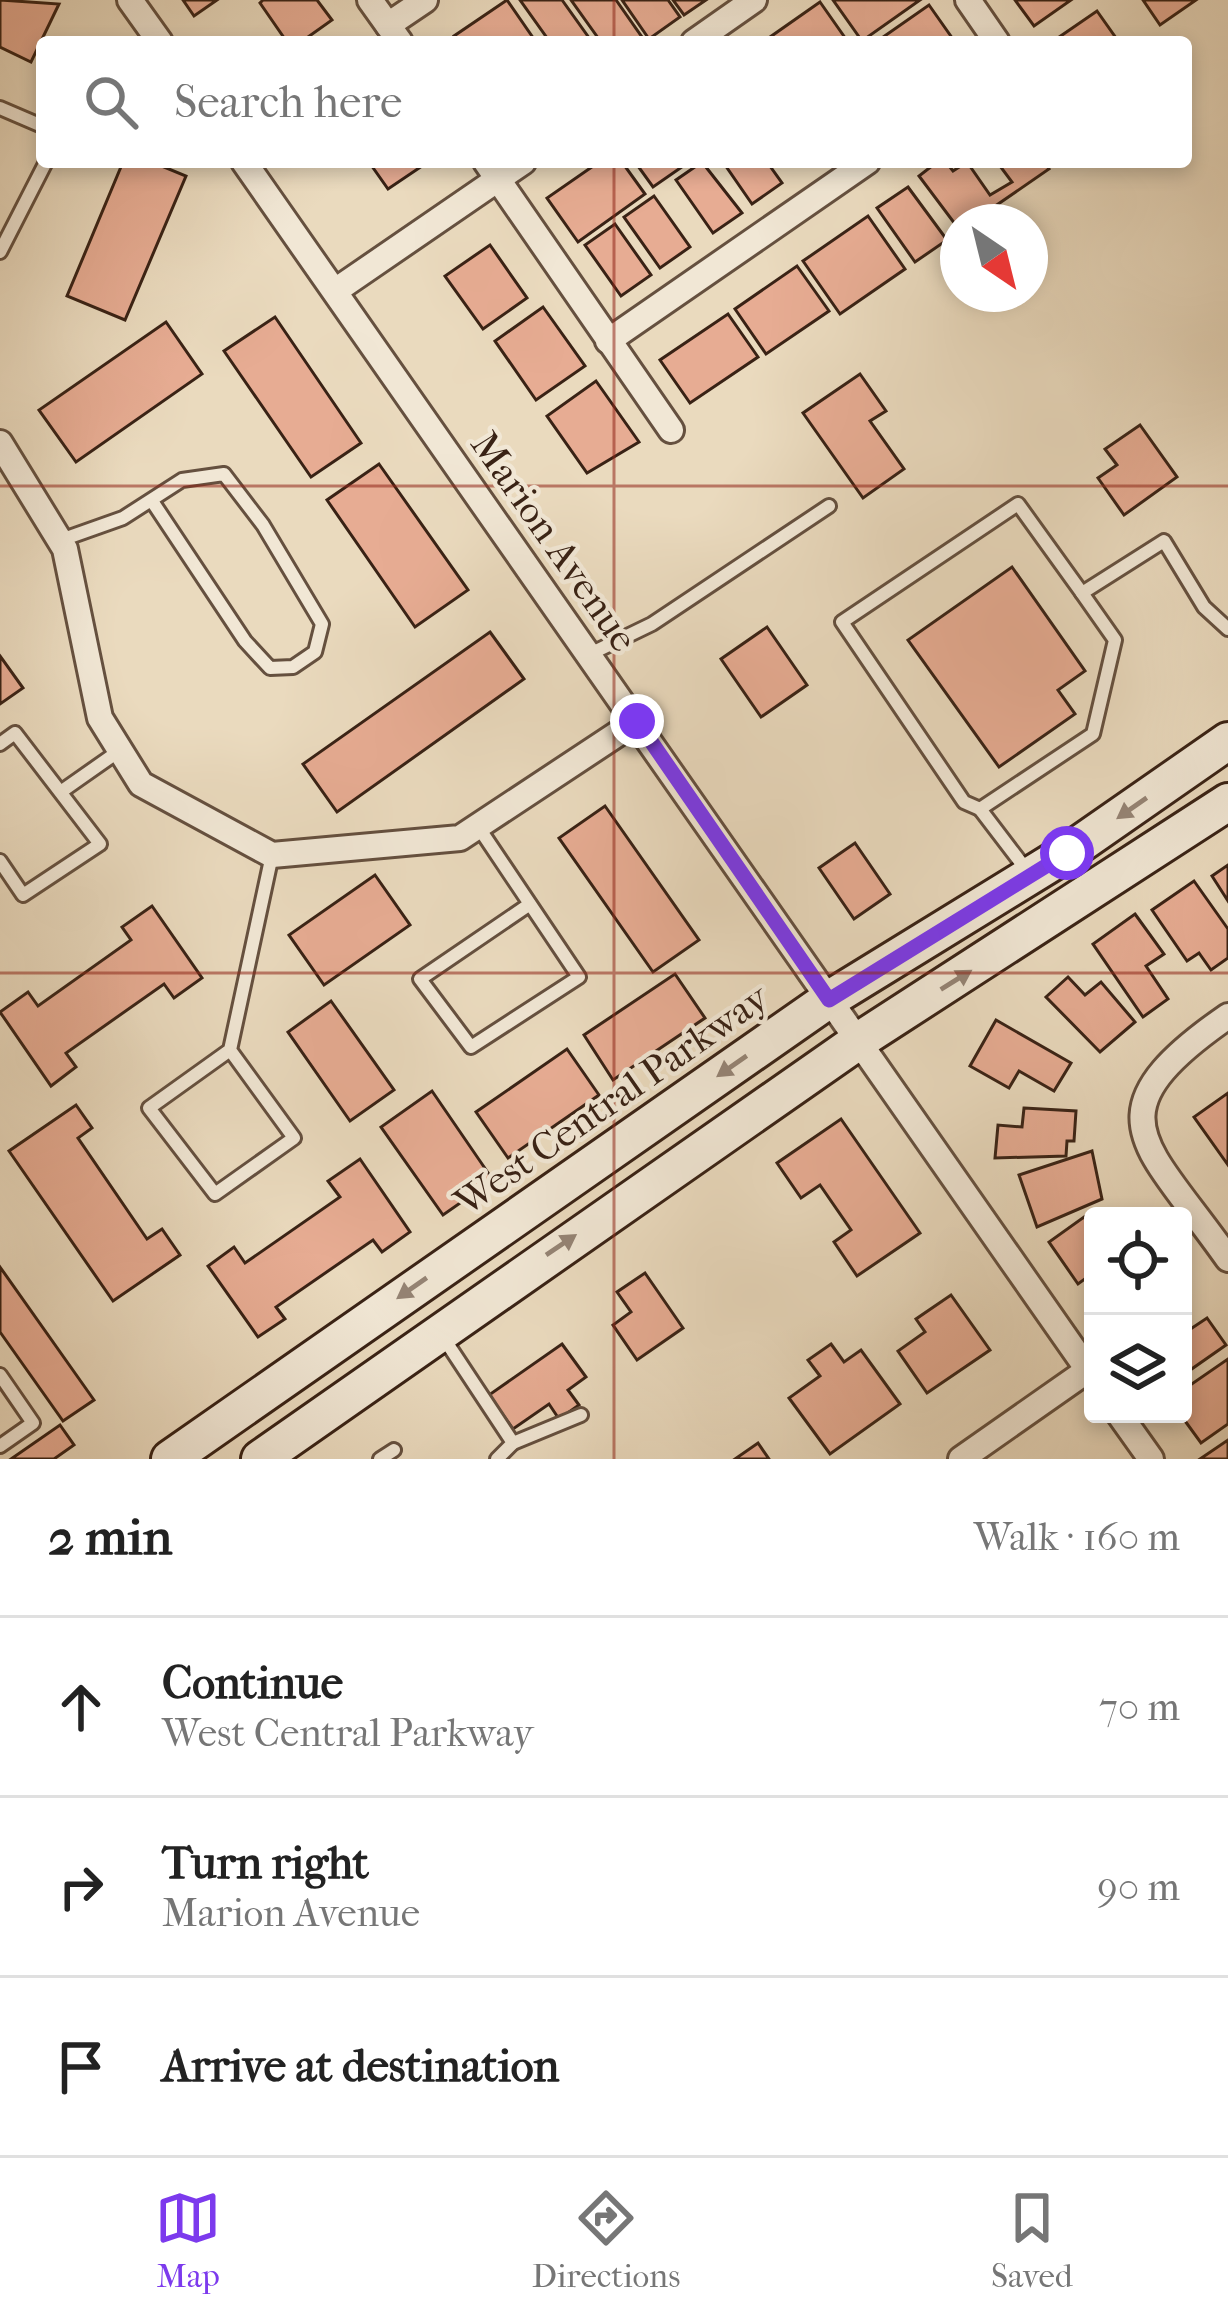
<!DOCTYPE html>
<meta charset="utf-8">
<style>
:root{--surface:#fff;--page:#f2f2f2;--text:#222;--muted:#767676;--line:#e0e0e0;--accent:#7c3aed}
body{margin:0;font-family:"IM FELL French Canon",serif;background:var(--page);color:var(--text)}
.controls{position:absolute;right:36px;bottom:36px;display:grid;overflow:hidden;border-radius:12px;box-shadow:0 6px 18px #0003}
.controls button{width:108px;height:108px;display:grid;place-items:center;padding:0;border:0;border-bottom:3px solid var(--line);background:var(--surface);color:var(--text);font:60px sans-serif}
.compass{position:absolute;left:940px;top:204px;width:108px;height:108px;border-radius:50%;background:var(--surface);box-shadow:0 6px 18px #0003;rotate:145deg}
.stop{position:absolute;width:36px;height:36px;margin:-27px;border:9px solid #7c3aed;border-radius:50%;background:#fff}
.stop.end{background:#7c3aed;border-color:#fff;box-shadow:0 3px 12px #0008}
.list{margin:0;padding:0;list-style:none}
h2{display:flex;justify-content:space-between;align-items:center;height:156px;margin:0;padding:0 48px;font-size:51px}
h2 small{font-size:39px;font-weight:400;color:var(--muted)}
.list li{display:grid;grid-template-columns:78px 1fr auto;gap:36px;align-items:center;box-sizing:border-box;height:180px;padding:0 48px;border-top:3px solid var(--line)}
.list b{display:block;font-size:45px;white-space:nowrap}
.list p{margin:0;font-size:39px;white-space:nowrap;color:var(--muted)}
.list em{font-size:39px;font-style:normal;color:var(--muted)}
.icon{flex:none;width:66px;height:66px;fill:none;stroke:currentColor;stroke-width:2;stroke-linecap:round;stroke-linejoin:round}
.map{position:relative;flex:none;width:1228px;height:1459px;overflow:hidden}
.search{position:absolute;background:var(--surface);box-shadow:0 6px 18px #0003;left:36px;right:36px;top:36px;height:132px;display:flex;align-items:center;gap:30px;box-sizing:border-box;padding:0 42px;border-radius:12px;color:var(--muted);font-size:45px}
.sheet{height:696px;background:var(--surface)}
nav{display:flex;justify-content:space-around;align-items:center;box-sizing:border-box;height:168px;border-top:3px solid var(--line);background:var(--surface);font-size:33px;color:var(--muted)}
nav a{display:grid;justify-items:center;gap:6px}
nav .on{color:var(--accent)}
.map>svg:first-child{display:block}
.building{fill:#e7ac93;stroke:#392215;stroke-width:3}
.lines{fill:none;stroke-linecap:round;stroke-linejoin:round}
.lane-casing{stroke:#65503f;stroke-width:18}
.street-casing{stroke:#65503f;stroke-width:30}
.secondary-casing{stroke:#392215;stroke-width:42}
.lane{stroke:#f1e7d5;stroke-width:12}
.street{stroke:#f1e7d5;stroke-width:24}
.secondary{stroke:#f1e7d5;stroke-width:36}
.oneway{fill:#958475}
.route{stroke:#7c3aed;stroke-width:15}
.grid{fill:none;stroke:#8f2418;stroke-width:3;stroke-opacity:0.55}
.labels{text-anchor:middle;stroke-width:9;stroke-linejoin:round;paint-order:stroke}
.street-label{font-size:39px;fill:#392215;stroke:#f1e7d5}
</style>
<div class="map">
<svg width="1228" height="1459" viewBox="0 0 1228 1459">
<rect width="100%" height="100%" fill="#eadabe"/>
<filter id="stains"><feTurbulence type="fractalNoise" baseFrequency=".00167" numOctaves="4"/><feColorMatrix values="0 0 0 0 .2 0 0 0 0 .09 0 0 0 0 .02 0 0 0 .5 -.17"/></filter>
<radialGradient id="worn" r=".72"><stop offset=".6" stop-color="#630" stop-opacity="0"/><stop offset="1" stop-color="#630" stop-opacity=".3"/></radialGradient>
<g class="building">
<path d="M0 0 59 4 31 62 0 47Z"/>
<path d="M183 0H217L194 16Z"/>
<path d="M263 0H317L332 20 301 42H287L260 3Z"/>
<path d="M507 0 536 42H458L454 36Z"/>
<path d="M520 0H562L592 42H550Z"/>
<path d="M571 0H616L644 40 601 42Z"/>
<path d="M622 0H668L680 17 649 39Z"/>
<path d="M673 0H706L684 15Z"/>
<path d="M833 0H920L862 41Z"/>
<path d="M1015 0H1071L1034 26Z"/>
<path d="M1143 0H1196L1160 25Z"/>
<path d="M820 2 848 42H763Z"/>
<path d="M929 5 955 42H876Z"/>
<path d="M1097 11 1116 38 1052 42Z"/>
<path d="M123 162H152L186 176 125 320 67 296Z"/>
<path d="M369 162H428L388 189Z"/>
<path d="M599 162H622L645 194 578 242 547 198Z"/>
<path d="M635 162H689L653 187Z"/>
<path d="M702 162 742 213 713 233 676 180Z"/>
<path d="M723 162H767L782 183 752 204Z"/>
<path d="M937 162H946L953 171 967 162 990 195 1012 182 997 162H1044L1049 169 972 222H958V228L919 176Z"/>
<path d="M908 187 947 240 915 262 877 208Z"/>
<path d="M654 196 690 247 660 268 624 217Z"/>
<path d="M868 216 905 269 840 314 803 261Z"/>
<path d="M615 224 651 275 621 296 585 245Z"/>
<path d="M490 245 527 298 483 329 445 276Z"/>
<path d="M797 266 829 311 766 354 735 309Z"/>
<path d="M543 307 585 366 536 400 495 341Z"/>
<path d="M728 314 758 357 690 403 660 360Z"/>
<path d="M275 317 361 443 311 477 224 351Z"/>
<path d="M166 322 202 374 76 462 39 410Z"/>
<path d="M860 374 886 411 870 421 904 469 863 498 803 413Z"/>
<path d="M596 381 639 442 587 473 547 416Z"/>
<path d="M1140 425 1177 477 1124 515 1098 478 1117 465 1105 449Z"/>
<path d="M379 464 468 590 415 627 327 500Z"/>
<path d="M1012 567 1085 671 1058 690 1075 714 999 767 908 640Z"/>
<path d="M767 627 807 685 761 717 721 659Z"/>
<path d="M490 632 524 679 337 812 303 764Z"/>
<path d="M0 656 23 688 0 704Z"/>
<path d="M605 806 699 940 653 972 559 838Z"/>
<path d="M855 843 890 894 854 919 819 868Z"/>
<path d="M1228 865V901L1212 876Z"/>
<path d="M375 875 410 925 324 985 289 935Z"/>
<path d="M1194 881 1228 929V958L1211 970 1199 953 1187 961 1152 910Z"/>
<path d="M152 906 202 978 174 998 164 984 66 1053 76 1067 51 1086 0 1012 28 992 38 1006 131 940 122 927Z"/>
<path d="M1135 914 1164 954 1146 966 1168 999 1143 1017 1093 944Z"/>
<path d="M675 974 705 1018 613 1080 584 1035Z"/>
<path d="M1068 977 1085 995 1101 982 1135 1022 1100 1052 1046 997Z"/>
<path d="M331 1001 394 1090 350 1121 288 1032Z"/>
<path d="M996 1020 1071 1063 1054 1091 1019 1071 1009 1088 970 1066Z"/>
<path d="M567 1049 599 1095 508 1158 476 1112Z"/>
<path d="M432 1091 493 1180 443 1215 381 1127Z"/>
<path d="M1228 1093V1165L1194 1117Z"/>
<path d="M76 1105 92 1128 78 1138 147 1239 162 1229 180 1255 113 1301 9 1151Z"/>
<path d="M1024 1108 1076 1111 1074 1141H1067L1066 1156 995 1158 998 1125 1022 1127Z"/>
<path d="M841 1119 920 1233 857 1276 834 1242 851 1230 820 1185 801 1198 777 1163Z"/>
<path d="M1092 1151 1102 1199 1037 1227 1019 1175Z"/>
<path d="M360 1159 410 1232 382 1252 373 1240 276 1307 285 1319 258 1337 208 1266 234 1247 245 1263 340 1197 328 1181Z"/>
<path d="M1084 1217 1093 1230V1273L1078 1284 1049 1242Z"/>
<path d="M0 1267 94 1400 63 1421 0 1332Z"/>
<path d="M645 1273 683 1328 637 1360 613 1325 631 1312 617 1292Z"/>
<path d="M951 1295 990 1350 927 1393 898 1351 925 1332 916 1319Z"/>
<path d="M1207 1318 1226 1345 1183 1375V1334Z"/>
<path d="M562 1344 586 1377 568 1390 579 1405 559 1419 549 1404 513 1429 489 1395Z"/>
<path d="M831 1344 844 1362 861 1350 900 1404 830 1454 789 1398 820 1376 808 1360Z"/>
<path d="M1228 1359V1424L1201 1443 1180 1414 1183 1390Z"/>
<path d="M60 1425 74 1445 54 1459H11Z"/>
<path d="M1228 1440V1459H1200Z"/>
<path d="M758 1443 769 1459H735Z"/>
</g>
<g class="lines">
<defs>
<g id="lane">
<path d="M0 108 42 126"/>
<path d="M0 252 46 162"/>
<path d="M61 540 123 518 182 480 224 474 263 525 322 624 315 652 293 667 270 668 245 641 152 501"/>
<path d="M590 654 652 624 829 506"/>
<path d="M0 744 15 733 100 844 23 895 0 861"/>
<path d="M62 791 119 751"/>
<path d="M980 809 964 802 842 622 1018 504 1082 593"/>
<path d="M479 828 579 977 471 1047 420 979 530 904"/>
<path d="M1028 872 980 809 1093 734 1115 640 1082 593 1164 541 1204 607 1228 629"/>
<path d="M230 1050 294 1138 215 1194 149 1108 230 1050 272 855"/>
<path d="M443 1337 513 1443 497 1459"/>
<path d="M0 1375 33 1423 0 1446"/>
<path d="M513 1443 581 1415"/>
<path d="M380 1459 394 1450"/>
</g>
<g id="street">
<path d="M130 0 160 42"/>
<path d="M370 0 400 42"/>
<path d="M968 0 997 42"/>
<path d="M388 25 425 0"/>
<path d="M694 42 754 0"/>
<path d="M244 162 1093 1377"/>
<path d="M486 162 671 430"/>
<path d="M335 291 523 162"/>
<path d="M608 341 867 162"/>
<path d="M0 443 65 549 100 718 141 784 272 855 460 838 637 721"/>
<path d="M1228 1016C1085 1115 1147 1143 1228 1259"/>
<path d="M1119 1414 1151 1459"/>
<path d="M961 1459 1088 1370"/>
</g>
<g id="secondary">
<path d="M170 1459 828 1000 1067 853 1228 741"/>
<path d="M260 1459 857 1042 1228 802"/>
</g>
</defs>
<use href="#lane" class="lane-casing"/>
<use href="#street" class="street-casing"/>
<use href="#secondary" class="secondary-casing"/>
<use href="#lane" class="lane"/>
<use href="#street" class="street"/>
<use href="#secondary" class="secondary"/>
</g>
<defs><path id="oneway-solid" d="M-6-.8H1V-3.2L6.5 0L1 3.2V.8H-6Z" transform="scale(3)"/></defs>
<g class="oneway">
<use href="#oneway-solid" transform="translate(1132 808) rotate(145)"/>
<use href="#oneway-solid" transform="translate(956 980) rotate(-32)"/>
<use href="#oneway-solid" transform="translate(732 1066) rotate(145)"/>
<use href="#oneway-solid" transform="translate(561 1245) rotate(-34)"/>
<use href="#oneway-solid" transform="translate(412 1288) rotate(145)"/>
</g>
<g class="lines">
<path class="route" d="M637 721 829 1000 1067 853"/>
</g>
<path class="grid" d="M614 0V42M614 162V1459M0 486H1228M0 973H1228"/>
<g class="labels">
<g class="street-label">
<text transform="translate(555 541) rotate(55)" y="14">Marion Avenue</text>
<text transform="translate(611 1099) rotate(-35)" y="14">West Central Parkway</text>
</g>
</g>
<rect width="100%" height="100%" filter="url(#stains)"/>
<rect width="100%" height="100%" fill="url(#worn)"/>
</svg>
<div class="controls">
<button><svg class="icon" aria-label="locate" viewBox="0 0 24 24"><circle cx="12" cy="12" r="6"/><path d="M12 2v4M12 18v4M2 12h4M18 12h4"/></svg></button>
<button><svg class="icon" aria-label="layers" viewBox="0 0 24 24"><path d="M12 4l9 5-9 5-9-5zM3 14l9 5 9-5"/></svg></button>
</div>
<svg class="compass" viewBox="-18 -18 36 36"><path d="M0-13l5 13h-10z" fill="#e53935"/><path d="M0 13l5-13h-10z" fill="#767676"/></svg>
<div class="stop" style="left:1067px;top:853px"></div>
<div class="stop end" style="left:637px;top:721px"></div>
<div class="search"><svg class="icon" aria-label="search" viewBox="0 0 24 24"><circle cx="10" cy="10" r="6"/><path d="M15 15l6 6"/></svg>Search here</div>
</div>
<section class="sheet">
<h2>2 min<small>Walk · 160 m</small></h2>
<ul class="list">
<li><svg class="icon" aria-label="ahead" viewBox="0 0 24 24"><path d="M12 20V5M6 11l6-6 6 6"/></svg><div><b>Continue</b><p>West Central Parkway</p></div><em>70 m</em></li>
<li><svg class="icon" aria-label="right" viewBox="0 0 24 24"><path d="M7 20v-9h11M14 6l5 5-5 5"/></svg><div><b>Turn right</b><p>Marion Avenue</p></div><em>90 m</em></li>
<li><svg class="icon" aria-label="arrive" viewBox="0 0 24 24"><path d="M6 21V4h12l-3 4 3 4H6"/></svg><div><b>Arrive at destination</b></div></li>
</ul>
</section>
<nav>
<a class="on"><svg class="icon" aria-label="map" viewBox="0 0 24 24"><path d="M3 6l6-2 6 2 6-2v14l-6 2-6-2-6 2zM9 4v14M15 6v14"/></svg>Map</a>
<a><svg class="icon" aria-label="directions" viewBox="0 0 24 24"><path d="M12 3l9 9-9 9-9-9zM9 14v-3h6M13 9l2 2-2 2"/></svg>Directions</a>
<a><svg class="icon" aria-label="saved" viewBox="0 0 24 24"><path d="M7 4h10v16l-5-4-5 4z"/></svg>Saved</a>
</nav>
